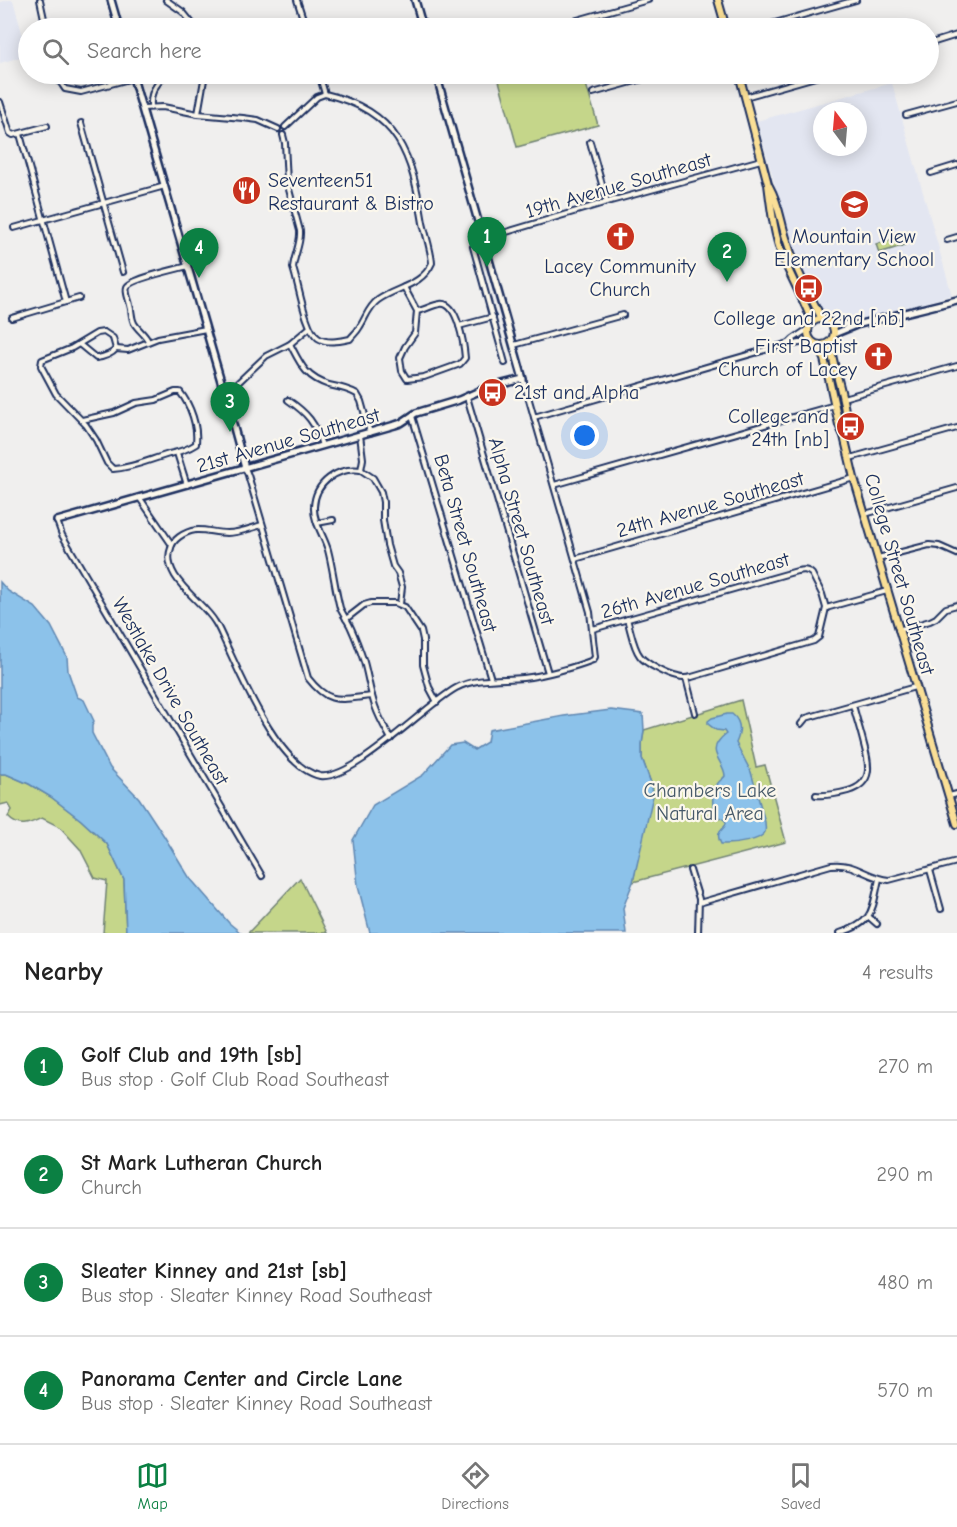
<!DOCTYPE html>
<meta charset="utf-8">
<style>
:root{--surface:#fff;--page:#f6f6f6;--text:#222;--muted:#767676;--line:#e0e0e0;--accent:#0b8043}
body{margin:0;font-family:"Comic Neue",sans-serif;background:var(--page);color:var(--text)}
.compass{position:absolute;left:813px;top:102px;width:54px;height:54px;border-radius:50%;background:var(--surface);box-shadow:0 3px 15px #0003;rotate:344deg}
.you{position:absolute;left:585px;top:436px;width:21px;height:21px;margin:-15px;border:4px solid #fff;border-radius:50%;background:#1a73e8;box-shadow:0 0 0 9px #1a73e833}
.badge{display:grid;place-items:center;width:39px;height:39px;border-radius:50%;background:var(--accent);color:#fff;font-size:20px;font-weight:700}
.pin{position:absolute;translate:-50% -50px;filter:drop-shadow(0 2px 3px #0008)}
.pin::after{content:'';position:absolute;top:32px;width:21px;height:18px;background:inherit;clip-path:polygon(0 0,100% 0,50% 100%)}
.list{margin:0;padding:0;list-style:none}
h2{display:flex;justify-content:space-between;align-items:center;height:78px;margin:0;padding:0 24px;font-size:26px}
h2 small{font-size:20px;font-weight:400;color:var(--muted)}
.list li{display:grid;grid-template-columns:39px 1fr auto;gap:18px;align-items:center;box-sizing:border-box;height:108px;padding:0 24px;border-top:2px solid var(--line)}
.list b{display:block;font-size:22px;white-space:nowrap}
.list p{margin:0;font-size:20px;white-space:nowrap;color:var(--muted)}
.list em{font-size:20px;font-style:normal;color:var(--muted)}
.icon{flex:none;width:33px;height:33px;fill:none;stroke:currentColor;stroke-width:2;stroke-linecap:round;stroke-linejoin:round}
.map{position:relative;flex:none;width:957px;height:933px;overflow:hidden}
.search{position:absolute;background:var(--surface);box-shadow:0 3px 15px #0003;left:18px;right:18px;top:18px;height:66px;display:flex;align-items:center;gap:15px;box-sizing:border-box;padding:0 21px;border-radius:33px;color:var(--muted);font-size:22px}
.sheet{height:510px;background:var(--surface)}
nav{display:flex;justify-content:space-around;align-items:center;box-sizing:border-box;height:84px;border-top:2px solid var(--line);background:var(--surface);font-size:16px;color:var(--muted)}
nav a{display:grid;justify-items:center;gap:3px}
nav .on{color:var(--accent)}
.map>svg:first-child{display:block}
.built{fill:#e3e6f1;fill-rule:evenodd}
.green{fill:#c5d68a;stroke:#708274;stroke-width:1.5}
.water{fill:#8cc2ea;stroke:#5f87b2;stroke-width:1.5}
.lines{fill:none;stroke-linecap:round;stroke-linejoin:round}
.street-casing{stroke:#1b2f5e;stroke-width:8}
.secondary-casing{stroke:#1b2f5e;stroke-width:10}
.primary-casing{stroke:#1b2f5e;stroke-width:10}
.street{stroke:#fbf7ec;stroke-width:4}
.secondary{stroke:#fbf7ec;stroke-width:5}
.primary{stroke:#fadf96;stroke-width:6}
.labels{text-anchor:middle;stroke-width:4.5;stroke-linejoin:round;paint-order:stroke}
.poi-label{font-size:20px;fill:#1b2f5e;stroke:#fbf7ec}
.street-label{font-size:20px;fill:#1b2f5e;stroke:#fbf7ec}
.park-label{font-size:20px;fill:#465969;stroke:#fbf7ec}
</style>
<div class="map">
<svg width="957" height="933" viewBox="0 0 957 933">
<rect width="100%" height="100%" fill="#f0efee"/>
<filter id="ink" filterUnits="userSpaceOnUse"><feTurbulence type="fractalNoise" baseFrequency=".0167" numOctaves="2"/><feDisplacementMap in="SourceGraphic" scale="12" xChannelSelector="R" yChannelSelector="G"/><feConvolveMatrix kernelMatrix="1 2 1 2 8 2 1 2 1" color-interpolation-filters="sRGB"/></filter>
<g filter="url(#ink)">
<g class="built">
<path d="M8 0H13L28 55 0 63V2Z"/>
<path d="M892 83 952 295 862 320 847 322 834 320 825 314 819 306 797 262 757 121ZM822 111H858V147H822Z"/>
</g>
<g class="green">
<path d="M511 74H583L598 125 517 147 498 77Z"/>
<path d="M903 236 905 245 879 253 876 244Z"/>
<path d="M741 700 756 767 765 765 786 842 633 882 652 786 642 758V744L644 730Z"/>
<path d="M0 774H6L29 784 51 797 81 820 107 844 124 880 126 933H103L107 881 95 878 80 849 60 827 42 818C29 824 19 829 8 817L12 810 8 803 0 805Z"/>
<path d="M300 878 327 933H248Z"/>
</g>
<g class="water">
<path d="M0 582 8 591 35 607 51 626 67 657 68 671 77 697 84 700 94 721 92 726V733L110 768 139 798 164 836 189 877 229 923 241 933H126L124 880 107 844 81 820 51 797 29 784 6 774H0Z"/>
<path d="M611 710 643 714 644 730 642 744V758L652 786 653 796 633 882 623 908 626 933H370L358 886 353 840 373 805 423 775 450 745 463 743 474 750 487 742 489 730 564 716Z"/>
<path d="M727 714H732C742 722 741 732 736 743L751 772 765 822C765 825 766 829 765 832 761 841 735 844 726 844H721C713 829 727 830 726 822 725 819 720 818 718 816 710 809 712 791 718 783 720 780 723 779 725 776 725 764 709 754 718 742 720 739 723 736 726 734L724 731 716 730 708 724V721L712 718Z"/>
</g>
<g class="lines">
<defs>
<g id="street">
<path d="M40 0 46 28"/>
<path d="M166 0 183 12 196 28"/>
<path d="M297 0 306 28"/>
<path d="M549 28 648 0"/>
<path d="M757 28 856 0"/>
<path d="M928 44 957 35"/>
<path d="M56 74 57 77 65 89 81 92 133 78"/>
<path d="M319 74 325 94"/>
<path d="M593 93 661 74"/>
<path d="M745 97 826 74"/>
<path d="M0 102 10 133 13 135 47 126"/>
<path d="M151 107C150 91 156 86 165 74"/>
<path d="M142 108 163 107 198 114 243 118 258 120 278 129"/>
<path d="M198 114 205 74"/>
<path d="M906 115 957 101"/>
<path d="M81 123 123 272"/>
<path d="M20 134 66 302"/>
<path d="M283 135 285 143 287 182 300 231C301 244 294 255 293 268 299 285 305 329 318 338 327 344 340 341 350 339 353 335 357 332 359 328 366 318 368 307 378 300 396 287 422 286 432 263 431 250 426 236 423 223 412 155 399 111 325 94L317 97 285 127"/>
<path d="M590 142 607 202"/>
<path d="M931 173 957 165"/>
<path d="M14 228 165 186"/>
<path d="M483 239 607 202 761 160"/>
<path d="M947 240 957 237"/>
<path d="M473 247 505 363"/>
<path d="M404 287 417 311 415 333 405 347 400 358 402 371 407 379 424 377 460 364 465 358C464 346 458 301 440 304 432 305 425 310 417 311"/>
<path d="M12 318 79 298"/>
<path d="M459 326 493 317"/>
<path d="M148 341C145 334 138 330 134 323 131 317 132 311 130 305 129 300 125 292 127 287 130 279 178 269 188 266"/>
<path d="M789 343 793 339 808 329"/>
<path d="M79 344 96 358C104 357 111 355 116 349"/>
<path d="M290 344C301 365 305 377 329 385 339 387 349 389 357 394L361 401 370 433"/>
<path d="M514 345 623 315"/>
<path d="M116 349 128 350 158 338 206 329"/>
<path d="M225 395 266 356 290 344 309 328"/>
<path d="M467 397 548 673"/>
<path d="M843 398 957 366"/>
<path d="M288 400C307 413 316 423 322 446"/>
<path d="M412 416C439 503 464 592 491 679"/>
<path d="M534 417 789 343 794 344 812 341"/>
<path d="M82 420 114 413 136 403 156 400 175 392H180C191 406 198 426 196 444 187 450 179 452 169 454 151 459 133 468 113 469L107 463 96 440 86 425 56 394 41 366 42 360 72 348 97 333 104 332 113 338 116 349"/>
<path d="M360 435 363 459 361 470"/>
<path d="M177 453 187 485"/>
<path d="M850 458 957 428"/>
<path d="M245 468 248 475 308 678C330 706 340 699 372 696"/>
<path d="M361 470C338 467 315 482 314 507 313 521 324 536 328 550 333 569 335 589 340 608 343 615 348 621 351 628 356 639 360 650 364 662 368 676 370 692 375 706 379 718 385 728 391 739"/>
<path d="M361 470 373 478 381 492 383 502V520L387 545 393 566 398 573 402 587 400 604"/>
<path d="M554 485 835 405"/>
<path d="M139 497 172 545"/>
<path d="M865 514 957 488"/>
<path d="M57 521 62 535 262 876"/>
<path d="M317 523 333 520"/>
<path d="M262 525C251 528 239 533 227 533 208 533 197 524 179 537 175 540 172 543 171 548 160 577 202 600 215 622 219 628 222 636 225 642 242 678 279 768 320 776 353 781 425 705 456 688 477 677 501 680 523 678 543 676 575 667 593 660L595 657 590 612 523 379"/>
<path d="M878 558 929 545 939 546 957 554"/>
<path d="M575 559 854 478"/>
<path d="M826 608 887 591"/>
<path d="M346 619 364 605 371 603H395L405 607 421 631 423 640V665L429 687 437 702"/>
<path d="M593 629 797 571C802 570 807 569 812 574L822 594 826 608 819 637 814 641 692 677C688 678 683 679 678 677 668 675 646 664 640 656 633 647 631 631 627 619"/>
<path d="M898 630 930 621 936 618 946 608 957 605"/>
<path d="M686 678 695 713"/>
<path d="M801 724 806 718 915 687"/>
<path d="M816 795C828 796 837 794 848 791 875 783 869 763 863 741 860 729 856 717 853 705"/>
<path d="M949 796 957 794"/>
<path d="M690 870 699 899 698 933"/>
<path d="M930 870 941 909"/>
<path d="M699 903 831 865C856 862 866 878 889 880L957 862"/>
<path d="M869 917 877 924"/>
<path d="M840 933C874 923 872 910 879 879"/>
</g>
<g id="secondary">
<path d="M111 0 119 28"/>
<path d="M415 0 423 28"/>
<path d="M132 74 225 395 245 468"/>
<path d="M831 323 854 325"/>
<path d="M834 334 856 325 957 300"/>
<path d="M57 521 395 425 401 423 416 413 459 400 486 388 523 379 436 74"/>
</g>
<g id="primary">
<path d="M718 0 726 28"/>
<path d="M739 74 768 184C771 208 774 235 783 258 791 277 801 295 809 314L810 324"/>
<path d="M769 186C780 206 780 220 787 241 795 268 809 294 822 319"/>
<circle cx="821" cy="332" r="13"/>
<path d="M830 342C833 373 850 405 845 436"/>
<path d="M817 345 824 359 829 379 839 425 844 436 854 478 957 824"/>
</g>
</defs>
<use href="#street" class="street-casing"/>
<use href="#secondary" class="secondary-casing"/>
<use href="#primary" class="primary-casing"/>
<use href="#street" class="street"/>
<use href="#secondary" class="secondary"/>
<use href="#primary" class="primary"/>
</g>
</g>
<defs>
<symbol id="restaurant-disc" viewBox="-11 -11 22 22"><circle r="9.5" fill="#c8321e" stroke="#fbf7ec"/><path d="M-5-6h1v4h1v-4h1v4h1v-4h1v5L-1.5 .5V6h-2V.5L-5-1ZM5-6V6H3V1.5H1.5Q1.5-4 5-6Z" fill="#fff"/></symbol>
<symbol id="school-disc" viewBox="-11 -11 22 22"><circle r="9.5" fill="#c8321e" stroke="#fbf7ec"/><path d="M0-5L7-2L0 1L-7-2ZM-4 1L0 2.5L4 1V4Q0 6-4 4Z" fill="#fff"/></symbol>
<symbol id="church-disc" viewBox="-11 -11 22 22"><circle r="9.5" fill="#c8321e" stroke="#fbf7ec"/><path d="M-1.2-6h2.4v3.5h3.3v2.4h-3.3V6h-2.4V-.1h-3.3v-2.4h3.3Z" fill="#fff"/></symbol>
<symbol id="bus-disc" viewBox="-11 -11 22 22"><circle r="9.5" fill="#c8321e" stroke="#fbf7ec"/><path d="M-5-6H5V4H4V6H2V4H-2V6H-4V4H-5ZM-3.5-4V0h7V-4ZM-3.5 1.2v1.5H-2V1.2ZM2 1.2v1.5H3.5V1.2Z" fill="#fff"/></symbol>
</defs>
<g fill-rule="evenodd">
<use href="#restaurant-disc" x="230" y="174" width="33" height="33"/>
<use href="#school-disc" x="838" y="188" width="33" height="33"/>
<use href="#church-disc" x="604" y="220" width="33" height="33"/>
<use href="#bus-disc" x="792" y="272" width="33" height="33"/>
<use href="#church-disc" x="862" y="340" width="33" height="33"/>
<use href="#bus-disc" x="476" y="376" width="33" height="33"/>
<use href="#bus-disc" x="834" y="410" width="33" height="33"/>
</g>
<g class="labels">
<g class="poi-label">
<text x="268" y="187" text-anchor="start">Seventeen51<tspan x="268" dy="23">Restaurant &amp; Bistro</tspan></text>
<text x="854" y="243">Mountain View<tspan x="854" dy="23">Elementary School</tspan></text>
<text x="620" y="273">Lacey Community<tspan x="620" dy="23">Church</tspan></text>
<text x="809" y="325">College and 22nd [nb]</text>
<text x="857" y="353" text-anchor="end">First Baptist<tspan x="857" dy="23">Church of Lacey</tspan></text>
<text x="514" y="399" text-anchor="start">21st and Alpha</text>
<text x="829" y="423" text-anchor="end">College and<tspan x="829" dy="23">24th [nb]</tspan></text>
</g>
<g class="street-label">
<text transform="translate(618 185) rotate(-16)" y="7">19th Avenue Southeast</text>
<text transform="translate(288 440) rotate(-16)" y="7">21st Avenue Southeast</text>
<text transform="translate(710 504) rotate(-16)" y="7">24th Avenue Southeast</text>
<text transform="translate(522 531) rotate(74)" y="7">Alpha Street Southeast</text>
<text transform="translate(466 543) rotate(74)" y="7">Beta Street Southeast</text>
<text transform="translate(900 574) rotate(74)" y="7">College Street Southeast</text>
<text transform="translate(695 585) rotate(-16)" y="7">26th Avenue Southeast</text>
<text transform="translate(171 691) rotate(60)" y="7">Westlake Drive Southeast</text>
</g>
<g class="park-label">
<text x="710" y="797">Chambers Lake<tspan x="710" dy="23">Natural Area</tspan></text>
</g>
</g>
</svg>
<svg class="compass" viewBox="-18 -18 36 36"><path d="M0-13l5 13h-10z" fill="#e53935"/><path d="M0 13l5-13h-10z" fill="#767676"/></svg>
<div class="you"></div>
<div class="pin badge" style="left:487px;top:267px">1</div>
<div class="pin badge" style="left:727px;top:282px">2</div>
<div class="pin badge" style="left:230px;top:432px">3</div>
<div class="pin badge" style="left:199px;top:278px">4</div>
<div class="search"><svg class="icon" aria-label="search" viewBox="0 0 24 24"><circle cx="10" cy="10" r="6"/><path d="M15 15l6 6"/></svg>Search here</div>
</div>
<section class="sheet">
<h2>Nearby<small>4 results</small></h2>
<ul class="list">
<li><span class="badge">1</span><div><b>Golf Club and 19th [sb]</b><p>Bus stop · Golf Club Road Southeast</p></div><em>270 m</em></li>
<li><span class="badge">2</span><div><b>St Mark Lutheran Church</b><p>Church</p></div><em>290 m</em></li>
<li><span class="badge">3</span><div><b>Sleater Kinney and 21st [sb]</b><p>Bus stop · Sleater Kinney Road Southeast</p></div><em>480 m</em></li>
<li><span class="badge">4</span><div><b>Panorama Center and Circle Lane</b><p>Bus stop · Sleater Kinney Road Southeast</p></div><em>570 m</em></li>
</ul>
</section>
<nav>
<a class="on"><svg class="icon" aria-label="map" viewBox="0 0 24 24"><path d="M3 6l6-2 6 2 6-2v14l-6 2-6-2-6 2zM9 4v14M15 6v14"/></svg>Map</a>
<a><svg class="icon" aria-label="directions" viewBox="0 0 24 24"><path d="M12 3l9 9-9 9-9-9zM9 14v-3h6M13 9l2 2-2 2"/></svg>Directions</a>
<a><svg class="icon" aria-label="saved" viewBox="0 0 24 24"><path d="M7 4h10v16l-5-4-5 4z"/></svg>Saved</a>
</nav>
